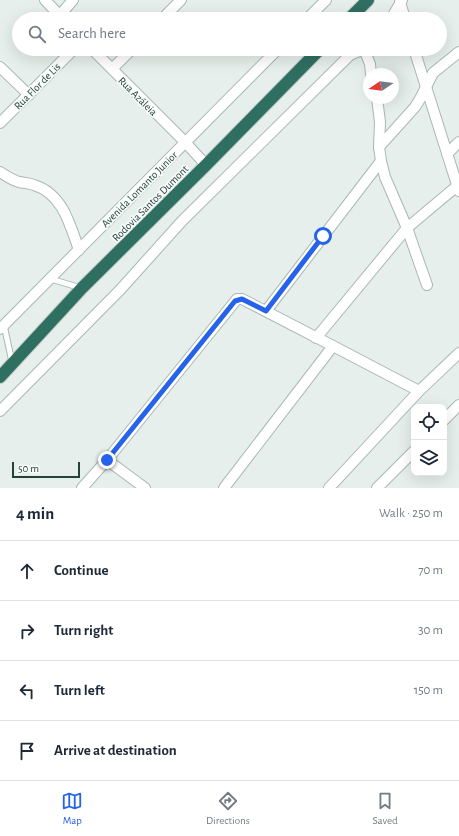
<!DOCTYPE html>
<meta charset="utf-8">
<style>
:root{--surface:#fff;--page:#f2f2f3;--text:#1f2937;--muted:#747a83;--line:#e0e1e3;--accent:#2563eb}
body{margin:0;font-family:"Alegreya Sans",sans-serif;background:var(--page);color:var(--text)}
.controls{position:absolute;right:12px;bottom:12px;display:grid;overflow:hidden;border-radius:8px;box-shadow:0 4px 16px #0002}
.controls button{width:36px;height:36px;display:grid;place-items:center;padding:0;border:0;border-bottom:1px solid var(--line);background:var(--surface);color:var(--text);font:20px sans-serif}
.compass{position:absolute;left:363px;top:68px;width:36px;height:36px;border-radius:50%;background:var(--surface);box-shadow:0 4px 16px #0002;rotate:257deg}
.scale{position:absolute;left:12px;bottom:10px;width:68px;box-sizing:border-box;padding-left:4px;border:2px solid #24423a;border-top:0;font-size:11px;line-height:14px;white-space:nowrap;color:#24423a;-webkit-text-stroke:3px #f7fbf9;paint-order:stroke}
.stop{position:absolute;width:12px;height:12px;margin:-9px;border:3px solid #2563eb;border-radius:50%;background:#fff}
.stop.end{background:#2563eb;border-color:#fff;box-shadow:0 1px 4px #0008}
.list{margin:0;padding:0;list-style:none}
h2{display:flex;justify-content:space-between;align-items:center;height:52px;margin:0;padding:0 16px;font-size:17px}
h2 small{font-size:13px;font-weight:400;color:var(--muted)}
.list li{display:grid;grid-template-columns:26px 1fr auto;gap:12px;align-items:center;box-sizing:border-box;height:60px;padding:0 16px;border-top:1px solid var(--line)}
.list b{display:block;font-size:15px;white-space:nowrap}
.list em{font-size:13px;font-style:normal;color:var(--muted)}
.icon{flex:none;width:22px;height:22px;fill:none;stroke:currentColor;stroke-width:2;stroke-linecap:round;stroke-linejoin:round}
.map{position:relative;flex:none;width:459px;height:488px;overflow:hidden}
.search{position:absolute;background:var(--surface);box-shadow:0 4px 16px #0002;left:12px;right:12px;top:12px;height:44px;display:flex;align-items:center;gap:10px;box-sizing:border-box;padding:0 14px;border-radius:22px;color:var(--muted);font-size:15px}
.sheet{height:292px;background:var(--surface)}
nav{display:flex;justify-content:space-around;align-items:center;box-sizing:border-box;height:56px;border-top:1px solid var(--line);background:var(--surface);font-size:11px;color:var(--muted)}
nav a{display:grid;justify-items:center;gap:2px}
nav .on{color:var(--accent)}
.map>svg:first-child{display:block}
.lines{fill:none;stroke-linecap:round;stroke-linejoin:round}
.lane-casing{stroke:#a8b8b2;stroke-width:7}
.street-casing{stroke:#a8b8b2;stroke-width:12}
.highway-casing{stroke:#c2cac8;stroke-width:14}
.lane{stroke:#fff;stroke-width:5}
.street{stroke:#fff;stroke-width:10}
.highway{stroke:#2f6f62;stroke-width:12}
.route{stroke:#2563eb;stroke-width:5}
.labels{text-anchor:middle;stroke-width:3.5;stroke-linejoin:round;paint-order:stroke}
.street-label{font-size:11px;fill:#24423a;stroke:#f7fbf9}
</style>
<div class="map">
<svg width="459" height="488" viewBox="0 0 459 488">
<rect width="100%" height="100%" fill="#e6efeb"/>
<g class="lines">
<defs>
<g id="lane">
<path d="M51 279 81 288"/>
<path d="M4 325 12 362"/>
</g>
<g id="street">
<path d="M45 0 63 19"/>
<path d="M400 2 405 19"/>
<path d="M60 15 73 0"/>
<path d="M162 19 181 0"/>
<path d="M307 19 326 0"/>
<path d="M391 19 402 0"/>
<path d="M92 49 185 142 206 165"/>
<path d="M414 49 459 191"/>
<path d="M0 67 29 95"/>
<path d="M112 69 132 49"/>
<path d="M371 74 370 64 364 49 371 51 376 49"/>
<path d="M377 98 380 122 379 147 381 161 385 177 407 228 427 285"/>
<path d="M0 123 74 49"/>
<path d="M379 147 415 107 420 99 433 73 459 52"/>
<path d="M447 154 459 142"/>
<path d="M0 172C6 176 12 180 19 182 24 183 29 183 34 185 63 194 70 225 79 250"/>
<path d="M266 311 381 161"/>
<path d="M0 329 278 49"/>
<path d="M316 338 407 228 457 186"/>
<path d="M0 411 120 290 182 221 350 55 364 49"/>
<path d="M444 420 459 405"/>
<path d="M107 460 145 488"/>
<path d="M82 488 107 460 237 299H242L333 346"/>
<path d="M224 488 333 346 419 391"/>
<path d="M329 488 419 391 459 353"/>
<path d="M377 488 414 451"/>
</g>
<g id="highway">
<path d="M349 19 368 0"/>
<path d="M0 377 82 288 206 165 320 49"/>
</g>
</defs>
<use href="#lane" class="lane-casing"/>
<use href="#street" class="street-casing"/>
<use href="#highway" class="highway-casing"/>
<use href="#lane" class="lane"/>
<use href="#street" class="street"/>
<use href="#highway" class="highway"/>
</g>
<g class="lines">
<path class="route" d="M107 460 235 301 242 299 266 311 323 236"/>
</g>
<g class="labels">
<g class="street-label">
<text transform="translate(37 86) rotate(-45)" y="4">Rua Flor de Lis</text>
<text transform="translate(138 96) rotate(45)" y="4">Rua Azáleia</text>
<text transform="translate(139 189) rotate(-45)" y="4">Avenida Lomanto Junior</text>
<text transform="translate(150 203) rotate(-45)" y="4">Rodovia Santos Dumont</text>
</g>
</g>
</svg>
<div class="controls">
<button><svg class="icon" aria-label="locate" viewBox="0 0 24 24"><circle cx="12" cy="12" r="6"/><path d="M12 2v4M12 18v4M2 12h4M18 12h4"/></svg></button>
<button><svg class="icon" aria-label="layers" viewBox="0 0 24 24"><path d="M12 4l9 5-9 5-9-5zM3 14l9 5 9-5"/></svg></button>
</div>
<svg class="compass" viewBox="-18 -18 36 36"><path d="M0-13l5 13h-10z" fill="#e53935"/><path d="M0 13l5-13h-10z" fill="#747a83"/></svg>
<div class="scale">50 m</div>
<div class="stop" style="left:323px;top:236px"></div>
<div class="stop end" style="left:107px;top:460px"></div>
<div class="search"><svg class="icon" aria-label="search" viewBox="0 0 24 24"><circle cx="10" cy="10" r="6"/><path d="M15 15l6 6"/></svg>Search here</div>
</div>
<section class="sheet">
<h2>4 min<small>Walk · 250 m</small></h2>
<ul class="list">
<li><svg class="icon" aria-label="ahead" viewBox="0 0 24 24"><path d="M12 20V5M6 11l6-6 6 6"/></svg><div><b>Continue</b></div><em>70 m</em></li>
<li><svg class="icon" aria-label="right" viewBox="0 0 24 24"><path d="M7 20v-9h11M14 6l5 5-5 5"/></svg><div><b>Turn right</b></div><em>30 m</em></li>
<li><svg class="icon" aria-label="left" viewBox="0 0 24 24"><path d="M17 20v-9H6M10 6l-5 5 5 5"/></svg><div><b>Turn left</b></div><em>150 m</em></li>
<li><svg class="icon" aria-label="arrive" viewBox="0 0 24 24"><path d="M6 21V4h12l-3 4 3 4H6"/></svg><div><b>Arrive at destination</b></div></li>
</ul>
</section>
<nav>
<a class="on"><svg class="icon" aria-label="map" viewBox="0 0 24 24"><path d="M3 6l6-2 6 2 6-2v14l-6 2-6-2-6 2zM9 4v14M15 6v14"/></svg>Map</a>
<a><svg class="icon" aria-label="directions" viewBox="0 0 24 24"><path d="M12 3l9 9-9 9-9-9zM9 14v-3h6M13 9l2 2-2 2"/></svg>Directions</a>
<a><svg class="icon" aria-label="saved" viewBox="0 0 24 24"><path d="M7 4h10v16l-5-4-5 4z"/></svg>Saved</a>
</nav>
